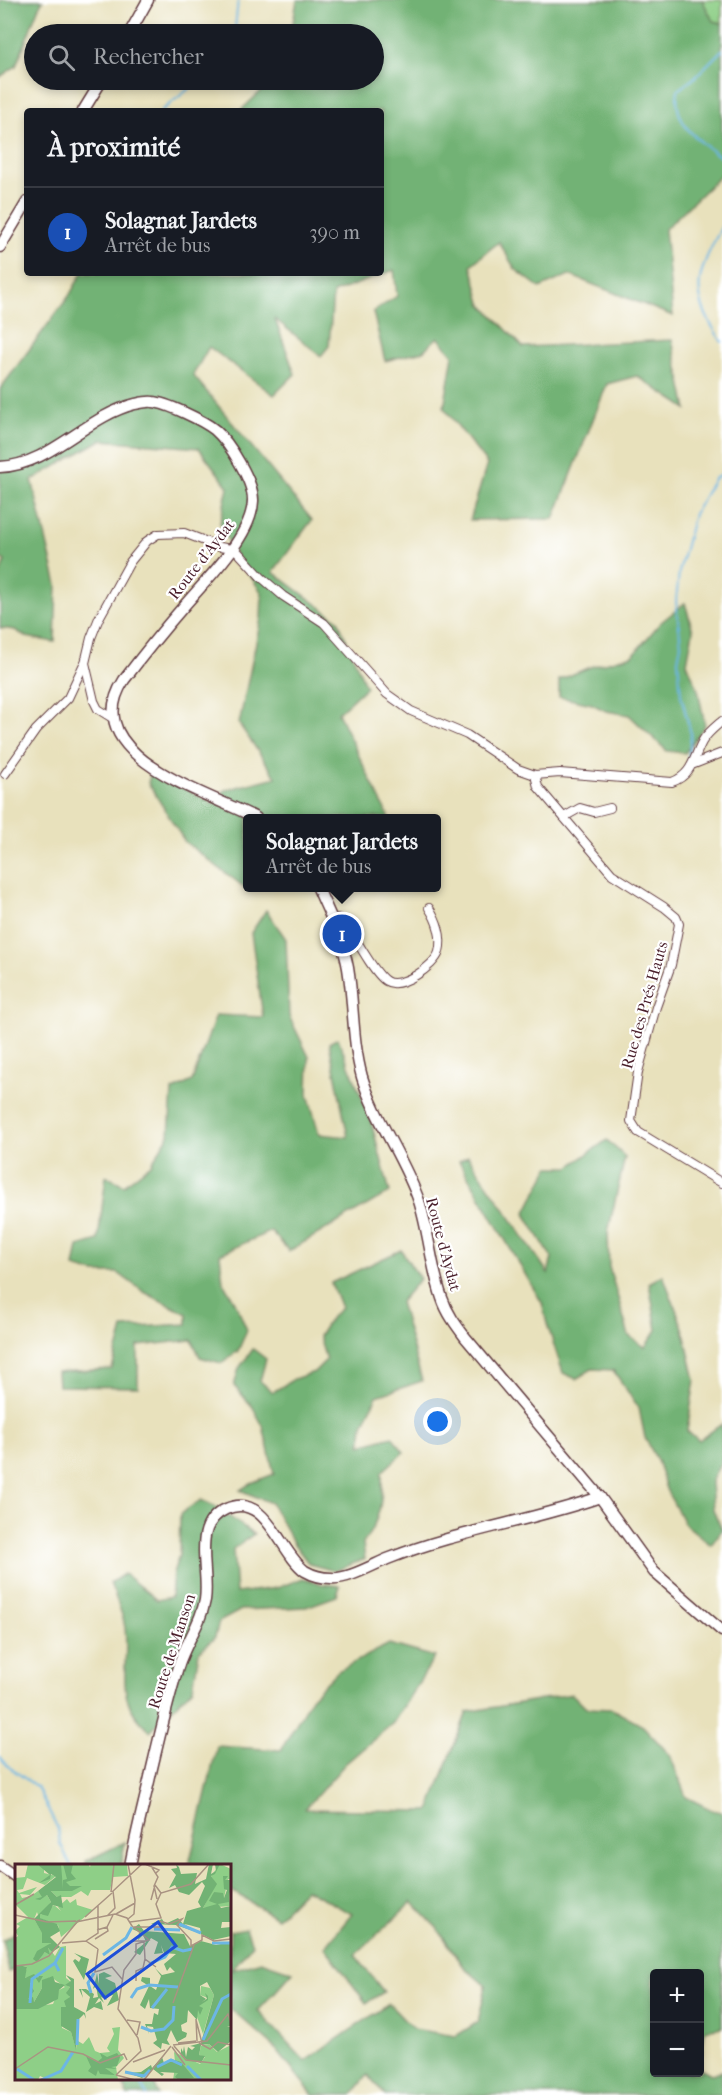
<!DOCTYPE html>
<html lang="fr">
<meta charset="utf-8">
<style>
:root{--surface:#171b24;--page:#242831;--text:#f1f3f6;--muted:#9ea1a6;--line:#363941;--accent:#ea580c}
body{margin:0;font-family:"IM FELL French Canon",serif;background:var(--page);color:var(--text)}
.controls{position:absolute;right:18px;bottom:18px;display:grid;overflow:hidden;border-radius:6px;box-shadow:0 3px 9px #0003}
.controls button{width:54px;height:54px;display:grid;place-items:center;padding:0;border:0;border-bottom:2px solid var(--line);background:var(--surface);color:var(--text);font:30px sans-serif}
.you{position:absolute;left:438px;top:1422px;width:21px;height:21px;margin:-15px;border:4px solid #fff;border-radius:50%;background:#1a73e8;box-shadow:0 0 0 9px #1a73e833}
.badge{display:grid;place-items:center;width:39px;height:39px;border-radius:50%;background:var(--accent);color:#fff;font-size:20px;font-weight:700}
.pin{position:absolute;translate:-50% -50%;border:3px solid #fff;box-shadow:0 2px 6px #0006}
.popup{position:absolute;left:243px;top:814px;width:198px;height:78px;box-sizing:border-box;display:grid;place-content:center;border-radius:6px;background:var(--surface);filter:drop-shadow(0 2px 4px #0005);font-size:20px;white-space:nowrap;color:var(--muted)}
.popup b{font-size:22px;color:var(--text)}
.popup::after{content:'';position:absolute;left:50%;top:100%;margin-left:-12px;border:12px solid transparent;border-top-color:var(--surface)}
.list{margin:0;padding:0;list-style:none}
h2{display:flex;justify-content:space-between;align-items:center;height:78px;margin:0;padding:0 24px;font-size:26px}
h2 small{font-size:20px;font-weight:400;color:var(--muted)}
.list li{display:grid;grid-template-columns:39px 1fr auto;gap:18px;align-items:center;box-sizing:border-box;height:90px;padding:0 24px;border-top:2px solid var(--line)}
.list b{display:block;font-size:22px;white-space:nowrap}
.list p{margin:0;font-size:20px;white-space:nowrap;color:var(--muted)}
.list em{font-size:20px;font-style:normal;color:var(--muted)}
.icon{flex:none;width:33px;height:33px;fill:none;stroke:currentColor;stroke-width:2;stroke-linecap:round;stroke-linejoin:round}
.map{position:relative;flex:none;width:722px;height:2095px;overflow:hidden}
.search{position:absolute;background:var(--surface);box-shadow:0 3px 9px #0003;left:24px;top:24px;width:360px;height:66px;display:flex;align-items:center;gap:15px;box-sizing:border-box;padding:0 21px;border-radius:33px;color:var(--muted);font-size:22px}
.panel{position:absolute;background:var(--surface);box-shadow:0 3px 9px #0003;left:24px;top:108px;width:360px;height:168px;border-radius:6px}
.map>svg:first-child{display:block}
.green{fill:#8ecf87;stroke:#6c7759;stroke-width:1.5}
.forest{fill:#72b274;stroke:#5e6850;stroke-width:1.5}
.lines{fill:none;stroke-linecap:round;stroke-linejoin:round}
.stream{stroke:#6cb6e4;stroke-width:2}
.street-casing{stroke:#623c41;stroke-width:10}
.secondary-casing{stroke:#623c41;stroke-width:13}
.street{stroke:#fff;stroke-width:8}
.secondary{stroke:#fff;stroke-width:10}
.labels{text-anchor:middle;stroke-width:4.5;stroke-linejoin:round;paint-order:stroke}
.street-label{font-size:16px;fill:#4a1f2b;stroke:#fff}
.inset-river{fill:none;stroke:#6cb6e4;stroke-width:3}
.inset-road{fill:none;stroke:#a99382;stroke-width:1.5}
.view{fill:#1d4ed8;fill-opacity:0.15;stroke:#1d4ed8;stroke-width:3}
.inset-edge{fill:none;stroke:#4a1f2b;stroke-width:3}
</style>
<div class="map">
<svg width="722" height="2095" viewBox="0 0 722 2095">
<rect width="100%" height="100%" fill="#fff"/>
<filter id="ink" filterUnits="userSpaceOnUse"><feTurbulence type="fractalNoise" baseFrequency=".0167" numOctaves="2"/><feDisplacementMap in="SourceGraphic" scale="12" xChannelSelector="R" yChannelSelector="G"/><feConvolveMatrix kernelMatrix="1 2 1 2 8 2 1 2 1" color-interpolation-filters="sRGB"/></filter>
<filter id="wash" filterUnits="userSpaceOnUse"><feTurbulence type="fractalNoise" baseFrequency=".008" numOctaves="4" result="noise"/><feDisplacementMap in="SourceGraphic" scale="24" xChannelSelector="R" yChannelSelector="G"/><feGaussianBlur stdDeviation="1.35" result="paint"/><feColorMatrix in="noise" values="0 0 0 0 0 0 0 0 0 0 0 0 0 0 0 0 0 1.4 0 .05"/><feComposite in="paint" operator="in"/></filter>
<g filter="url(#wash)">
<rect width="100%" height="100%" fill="#e8e1bc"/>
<path class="green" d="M702 0H722V23L713 21Z"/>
<g class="forest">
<path d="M0 0H43L38 9 16 66 0 77Z"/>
<path d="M297 0H702L713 21 722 23V174L665 229 673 316 569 275 540 288 515 269 499 242 471 265 481 303 523 347 672 340 687 409 637 376 607 384 554 519 470 520 487 464 444 408 453 355 438 337 423 351 385 361 373 312 397 296 394 270 333 293 329 346 321 356 275 319 295 374 274 395 209 347 193 375 312 520 273 572 338 620 366 687 338 713 389 818H248V888H253L248 890 185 842 148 783 151 772 213 803 225 790 276 777 239 724 261 618 262 593 231 548 220 523 228 487 199 448 101 440 32 480 57 585 55 642 26 637 15 630 0 628V574L5 561 0 558V389L69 296 82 273H381V111H240L273 80H374V34H291Z"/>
<path d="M685 603 693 631 687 663 698 690 705 725 685 753 667 751 629 715 606 711 592 704 559 697V680L590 667 633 655 660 623Z"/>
<path d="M266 910 286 939 289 1016 309 1057 308 1094 319 1134 348 1137 329 1043 338 1038 370 1118 390 1192 289 1251 271 1231 220 1254 223 1282 235 1302 247 1330 238 1351 221 1363 200 1357 192 1340 138 1346V1387L58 1386 57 1372 112 1369 123 1328 187 1324V1314L144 1292 118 1273H95L74 1267 78 1246 98 1240 106 1176 124 1185 151 1164 169 1135 172 1091 192 1081 216 1015 263 1017 251 933Z"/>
<path d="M607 1140 625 1157 608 1232 609 1267 629 1336 645 1347 657 1330 649 1283 663 1275 683 1328 695 1380 687 1431 699 1440 722 1424V1460L711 1482 713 1509 722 1530 711 1545 684 1523 666 1489 657 1460 645 1438 639 1408 613 1370 592 1369 576 1379 563 1373 547 1324 542 1303 459 1161 468 1156 548 1273 552 1258 525 1214 549 1167H569Z"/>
<path d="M401 1250 420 1279 400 1302 422 1381 377 1396 363 1425 361 1445 392 1436 404 1452 382 1472C383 1500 380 1521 363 1543L365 1559 335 1571 309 1564 294 1544 271 1503 240 1490 251 1483 274 1474 263 1426 252 1406 234 1386 239 1368 253 1349 266 1359 260 1381 273 1392 294 1379 314 1372 326 1360 319 1336 331 1317 341 1308 331 1283Z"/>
<path d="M201 1500 214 1506 254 1534 233 1549 236 1593 277 1588 303 1578 322 1584 340 1586 337 1596 306 1607 241 1610 219 1622 215 1637 199 1652 193 1688 150 1731C111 1698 130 1670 125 1628 123 1613 115 1597 110 1583L124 1574 157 1600 171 1597 173 1573 179 1555 180 1514Z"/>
<path d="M389 1644 435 1657 393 1723 345 1764 305 1809 429 1811 467 1712 572 1694 586 1708 612 1709 643 1726 670 1755 686 1797 712 1810 722 1812V2027L705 2030 700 2066V1974H654V2072H700V2068L711 2074 722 2071V2095H385L368 2075 352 2095H313L274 2047 230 2008V1931L246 1928 252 1944 232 1970 261 1961 293 1972 258 2011 305 2061 389 2004 413 2029 456 2036 478 2022 486 1986 464 1967 438 1929 412 1902 355 1955 384 1992 366 2003 325 1947 352 1914 306 1889 277 1918 230 1890V1866L189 1865 217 1746 281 1750 311 1698 338 1671Z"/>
<path d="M125 1842 121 1865H86V1861Z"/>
<path d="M16 1932V1969L9 1972 2 1940Z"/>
<path d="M121 2079H153L159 2095H127Z"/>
</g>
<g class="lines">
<g class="stream">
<path d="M232 34 235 28 238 0"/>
<path d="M722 50 693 79 678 90C672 124 698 140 722 158"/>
<path d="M161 111 200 80"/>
<path d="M722 226C696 277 688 292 722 342"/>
<path d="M688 761 691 734 681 695 678 660 681 645 676 601 679 572 694 514 714 479 722 474"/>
<path d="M0 1757 9 1767 37 1787 58 1829 60 1843 71 1866"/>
<path d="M139 2078 147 2095"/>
</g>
</g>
</g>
<g filter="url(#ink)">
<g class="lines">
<defs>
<g id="street">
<path d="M114 719 98 709 94 701 85 663 91 638 99 618 130 562 147 541 158 534 184 533 220 547 236 550 261 577 283 596 324 623 387 694 411 711 467 735 518 769 535 775 560 773 672 782C692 775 693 759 702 742 706 734 715 727 722 721"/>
<path d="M694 764 722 753"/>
<path d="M5 774 36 730 68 698 84 664"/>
<path d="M535 775 538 787 612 874 664 907 676 917 679 924 671 965 656 1007 638 1072 631 1121 638 1132 722 1183"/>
<path d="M564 817 580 808 594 812 610 808"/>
<path d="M331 919 338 918 346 923C354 936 375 975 386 981 400 990 435 966 439 952 443 937 437 920 429 908"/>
</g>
<g id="secondary">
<path d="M129 34 148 0"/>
<path d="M83 111 102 80"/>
<path d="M0 247 27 202"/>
<path d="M0 467C51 465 86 416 135 404 140 403 148 401 153 402 167 403 204 421 215 430 229 442 254 482 253 501 252 536 206 580 184 606 163 630 143 655 124 680 75 756 210 793 256 818"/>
<path d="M318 888C329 914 343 940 348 968 354 1004 352 1041 362 1077 375 1120 404 1158 419 1201 429 1232 431 1267 442 1298 447 1313 456 1325 465 1337L600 1497 654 1572 722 1631"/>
<path d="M0 1866 16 1877"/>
<path d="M130 1866C136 1833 145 1800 152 1768 160 1734 168 1700 178 1667 185 1643 201 1624 205 1600 210 1570 190 1525 226 1509 266 1491 280 1553 305 1571 312 1575 322 1578 331 1578 348 1580 374 1564 390 1558 458 1531 531 1521 600 1497"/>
</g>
</defs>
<use href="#street" class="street-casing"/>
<use href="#secondary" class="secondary-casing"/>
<use href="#street" class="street"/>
<use href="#secondary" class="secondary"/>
</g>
</g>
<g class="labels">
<g class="street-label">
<text transform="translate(201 559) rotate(-52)" y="6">Route d'Aydat</text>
<text transform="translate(644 1005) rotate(-74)" y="6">Rue des Prés Hauts</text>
<text transform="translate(444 1244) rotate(75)" y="6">Route d'Aydat</text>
<text transform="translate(171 1651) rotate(-72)" y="6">Route de Manson</text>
</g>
</g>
<g transform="translate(15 1864)">
<rect width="216" height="216" fill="#e8e1bc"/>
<path d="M13 0H21L29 4V9L41 12 30 21 12 14 8 25 2 26 4 29 22 23 15 31 5 30 7 34 16 32 23 27 28 33 32 31 36 38 26 51 39 41 46 47 43 43 52 35 55 39 61 35 62 41 78 46 46 73 43 61 24 54 22 48 19 55 28 70 27 79H36L19 93 23 95 34 84 40 92 45 83 51 82V114L56 118 51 121 55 123 52 128 55 133 51 143H46L47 164 56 168 61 185 63 177 68 180 74 173 80 187 85 189 95 188 92 184 99 170 97 164 105 163 103 186 109 194 101 203 103 216H34L25 212 23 216H0V145L38 140 44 126 50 123 36 113 29 116 31 117 19 138 12 136 17 113 9 114 12 103 0 100V74L3 72 0 67 5 62 1 60 13 53 0 40V14L10 13ZM46 0H73L75 3 76 0H112L113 12 98 13 95 26H76L73 32 66 27 56 33H42L35 26 46 25 42 18ZM205 0 216 5V16L213 15 209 34 199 28 197 38H214L216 25V42L188 44 201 20 196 12ZM186 122 195 124 199 131 188 170 179 144 193 134 185 131ZM194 180 202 188 216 181V216H158L160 203 141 204 155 197 160 198 159 188 185 200 190 193 184 191 186 182Z" fill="#8ecf87"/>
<path d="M22 0H46L48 25V16L52 15 48 0H58L56 9 61 15 51 18 55 22H67L57 27H36L42 33 46 31 48 44 38 41 33 52 25 50V54L42 60 45 67 35 73 45 83 37 88 33 84 35 91 30 88 22 98 18 95 22 87 36 79H27V69L19 55 36 38 32 31 25 36 20 35 27 33 23 27 41 13 36 10 35 15 24 19 35 11ZM161 0 164 3 166 10 182 9 180 20 191 15 194 0H198L196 10 201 7 200 0H205L200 10 196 12 202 20 188 44 202 40 194 37 199 28 208 29 209 34 212 26 209 25 208 12H213L210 16H216L214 38 203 40 206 44 216 42V58H207L206 64 216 63V72L198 76 186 70 185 64 174 61 169 60 184 69 161 61 136 60 147 55 150 60 163 54 168 60 172 47 186 43 183 38 190 22 187 18 174 31 164 28 160 21 154 24 161 11 156 5 162 4ZM124 60 129 67 169 70 175 82 186 77 201 81 216 78V162H212L216 163V177L203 188 194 180 186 181 184 191 190 192 186 199 172 196 166 190V184L168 188 169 182 171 193 173 183 177 186 180 183 175 182 186 179 199 131 192 118 185 122V131L191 135 187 138 192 135 190 129 193 132V136L184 142 188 144 185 151 183 146 182 156 173 146 172 158 166 161 167 167 172 169 171 173 162 178 156 166 152 176 155 181 147 179 146 185 138 179 142 176 138 163 132 162 134 170 130 160H137L139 149 143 151 144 145 135 144 134 135 130 145 125 141 134 122 126 117 127 113 135 114V122L141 126 146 112 140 104 147 111 160 108 155 103 152 107 149 100 161 90 149 89 146 81 148 89 139 90 143 78 136 74 125 91 119 88 131 78 128 71 123 76 124 68 117 65ZM59 89 74 95 69 116 58 97 60 95 64 98 66 94ZM0 100 12 103 10 114 19 110 23 114 24 112H28L24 119 20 113 15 120 19 127 13 135 18 133 19 138 27 124V116L38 112 40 118 50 121 44 126 43 135 23 145H0ZM89 108 97 112 90 114 100 119 104 136 92 142 98 131 90 133 92 136 86 133 89 139 84 134 80 140 86 137 88 146 79 143 71 148 75 133 66 125 68 134 64 125H71L79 130 78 134 83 133 81 122 78 125 81 114 82 109 84 120V110ZM51 111 59 115V143L70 149 71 155 69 150 64 155 61 186 56 168 46 162V143H51L49 137 55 133 51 129 55 123 50 121 56 117ZM85 189 92 193 102 189 105 193 102 202 96 203 102 205 90 204 100 211 85 210 83 206 81 212 73 207 76 203 71 192 82 198 87 194ZM147 193 149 199 156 195 166 198 179 214 164 216 160 213 163 209 145 208 149 210 147 212 138 205 127 214 113 209 126 208 136 201 137 204Z" fill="#72b274"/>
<path class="inset-river" d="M164 60 186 69M139 65 165 66M197 79H216M88 91 111 74 117 63M134 100 150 93 157 83 168 87 177 85M44 107 40 99 48 84M76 129 73 119 79 109M116 134 122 125 134 121 163 123M15 139 17 115 40 99M137 144 152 125M126 163 136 167 149 165 158 156 159 142M188 176 207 135 216 130M62 181 63 155M172 202 186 216M142 203 156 196 167 201M2 205 19 216M110 208 129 212 135 206M26 216 46 207 58 188"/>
<path class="inset-road" d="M113 0 120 36 119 50 113 55M130 0 144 6 141 9M136 2 143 13 139 22 142 35M96 28 99 0M97 28 127 0M136 36 140 21 146 29M0 41 19 30M101 50 120 39M0 51 32 58 61 57M92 52 100 44 98 27M70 53 97 29M65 56 61 58 100 50 112 54 117 62M115 58 146 54 141 40 146 29 176 20 194 0M119 63H146L145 57 154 60 167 55 162 61 176 76V82L187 76V71L199 77 216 75M82 66 92 63 98 51M80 75 93 67 92 63M117 77H129L130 95 141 103M47 79 71 77M83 85 80 108 97 103 107 115M83 85 71 77 83 69V42M0 102 17 100 34 92 62 58M121 117V107L128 104 130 95M158 139 179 81M181 155 182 177M112 156 125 158 122 171M181 156 187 179M163 179 181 177M184 179 195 185 203 178 216 181M158 181 192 177 213 150 216 159M159 182 171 196 216 201M157 183 170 201M118 198 150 186M0 205 33 183 68 190 85 199 109 190 112 196M101 211 126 187 123 174 103 145 109 106 121 90V80L134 76 117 62M101 211 120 216M129 216 156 182"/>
<path class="view" d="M143 58 161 82 90 134 72 110Z"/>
<rect width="216" height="216" class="inset-edge"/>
</g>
</svg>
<div class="controls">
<button>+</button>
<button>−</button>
</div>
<div class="you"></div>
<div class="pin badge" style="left:342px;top:934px;background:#1a4fb4">1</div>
<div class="popup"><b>Solagnat Jardets</b>Arrêt de bus</div>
<div class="search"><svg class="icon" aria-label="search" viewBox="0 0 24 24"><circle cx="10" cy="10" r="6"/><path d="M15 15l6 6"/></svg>Rechercher</div>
<section class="panel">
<h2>À proximité<small></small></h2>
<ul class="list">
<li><span class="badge" style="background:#1a4fb4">1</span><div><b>Solagnat Jardets</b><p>Arrêt de bus</p></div><em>390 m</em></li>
</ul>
</section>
</div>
